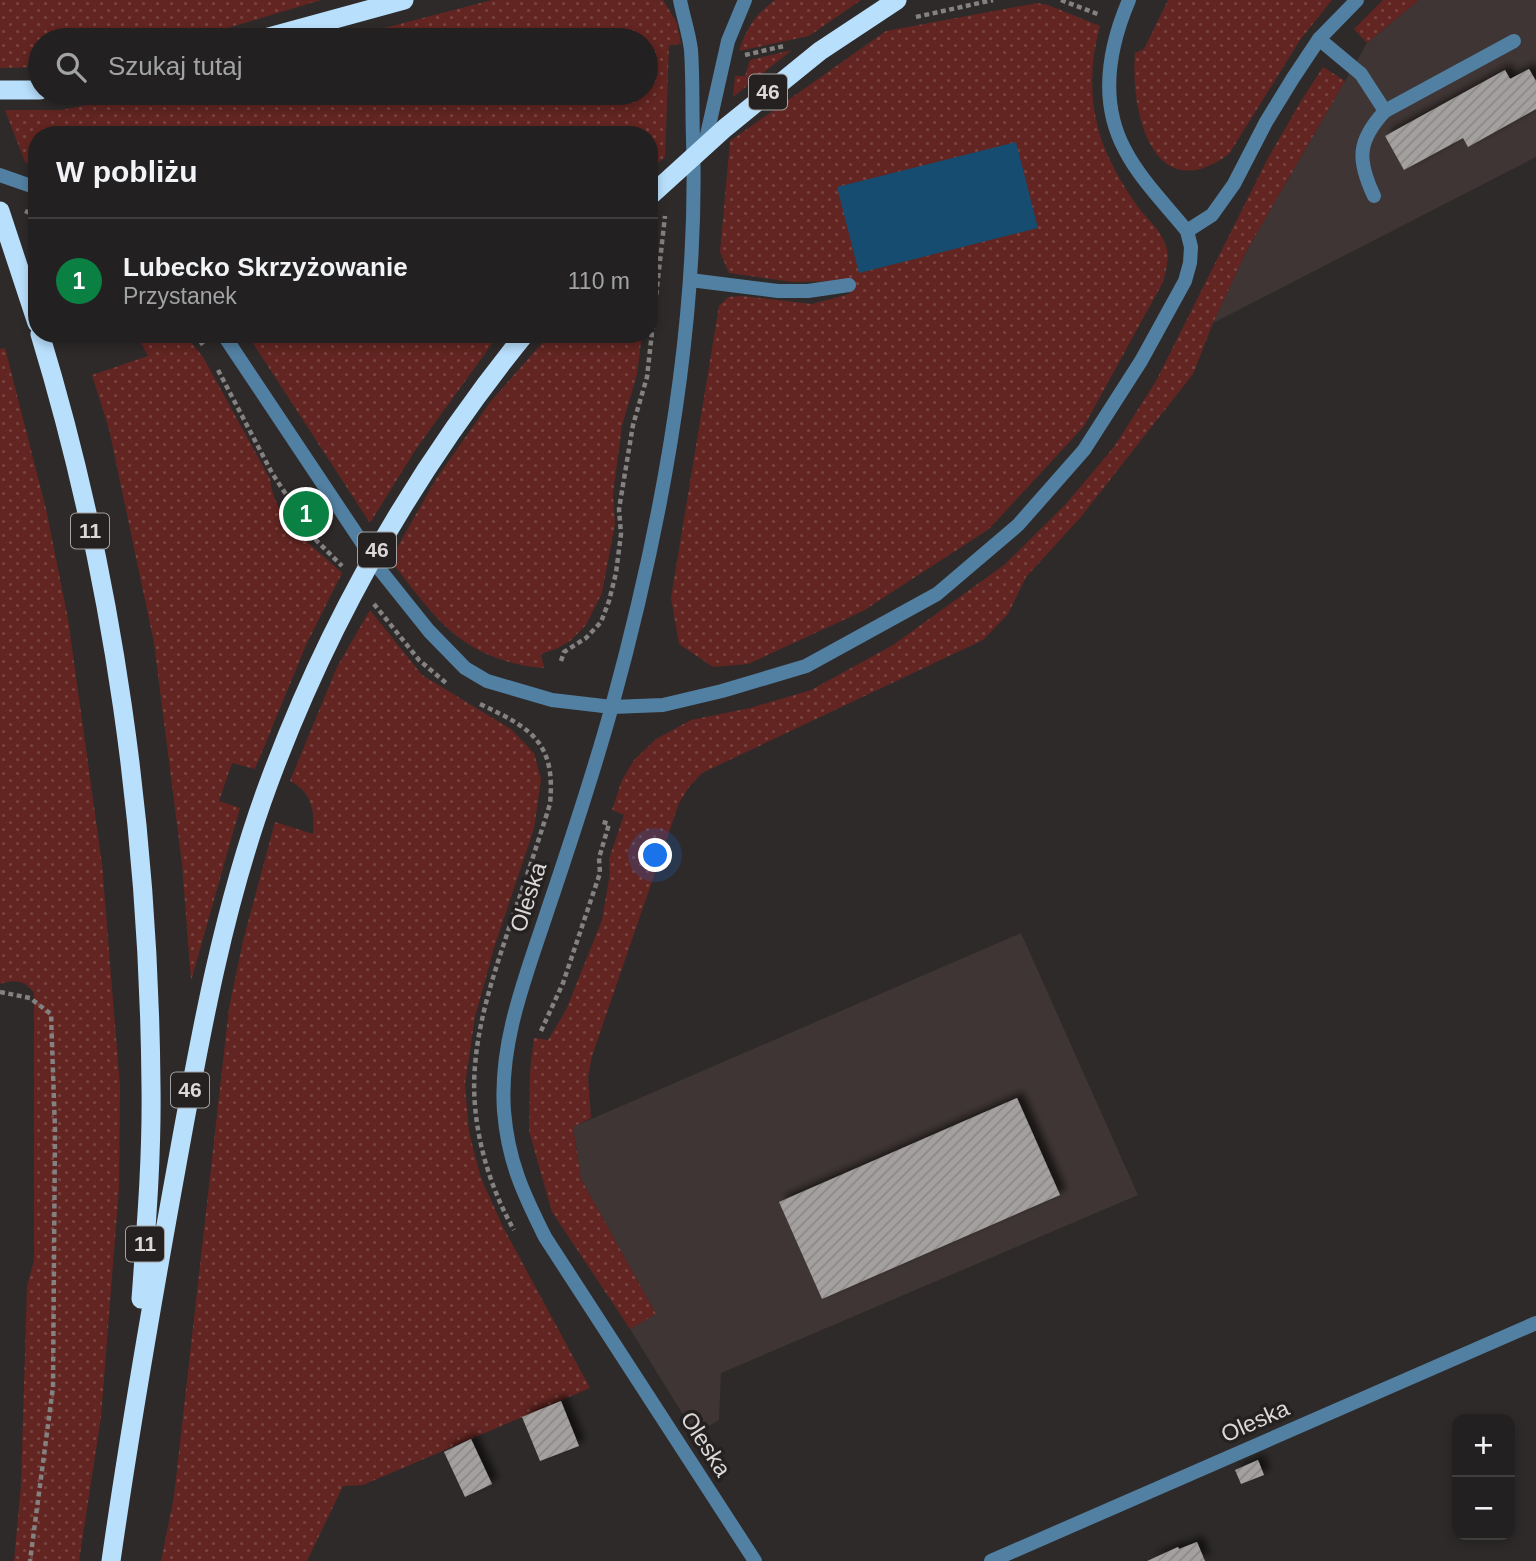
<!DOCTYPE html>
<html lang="pl">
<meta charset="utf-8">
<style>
:root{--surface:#222020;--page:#2e2d2d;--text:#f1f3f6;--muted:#a2a3a5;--line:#3f3e3e;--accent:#0b8043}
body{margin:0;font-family:Arial,sans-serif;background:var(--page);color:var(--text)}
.controls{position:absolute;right:21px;bottom:21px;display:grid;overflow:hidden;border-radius:14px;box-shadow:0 4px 10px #0003}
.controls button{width:63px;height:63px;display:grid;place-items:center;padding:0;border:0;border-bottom:2px solid var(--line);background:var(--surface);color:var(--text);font:35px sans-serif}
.you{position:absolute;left:656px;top:856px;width:24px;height:24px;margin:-18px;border:5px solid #fff;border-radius:50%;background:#1a73e8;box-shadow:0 0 0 10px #1a73e833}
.badge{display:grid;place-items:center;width:46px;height:46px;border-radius:50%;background:var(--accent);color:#fff;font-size:23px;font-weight:700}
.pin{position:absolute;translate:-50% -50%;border:4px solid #fff;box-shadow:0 2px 7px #0006}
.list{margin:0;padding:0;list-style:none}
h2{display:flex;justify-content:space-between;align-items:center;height:91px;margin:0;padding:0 28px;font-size:30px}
h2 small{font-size:23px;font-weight:400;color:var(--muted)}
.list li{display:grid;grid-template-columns:46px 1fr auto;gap:21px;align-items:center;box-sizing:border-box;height:126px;padding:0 28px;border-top:2px solid var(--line)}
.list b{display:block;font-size:26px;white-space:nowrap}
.list p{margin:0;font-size:23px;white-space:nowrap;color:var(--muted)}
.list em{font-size:23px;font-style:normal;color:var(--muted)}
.icon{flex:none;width:38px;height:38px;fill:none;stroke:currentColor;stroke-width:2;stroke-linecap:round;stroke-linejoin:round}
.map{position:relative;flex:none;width:1536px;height:1561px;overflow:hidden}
.search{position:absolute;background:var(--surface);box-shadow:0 4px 10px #0003;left:28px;top:28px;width:630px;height:77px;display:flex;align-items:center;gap:18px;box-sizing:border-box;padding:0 24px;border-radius:38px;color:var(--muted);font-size:26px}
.panel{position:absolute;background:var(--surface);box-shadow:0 4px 10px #0003;left:28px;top:126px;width:630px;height:217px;border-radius:28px}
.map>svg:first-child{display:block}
.built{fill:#3e3534}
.grass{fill:url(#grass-dots)}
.water{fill:#154c6f}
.building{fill:url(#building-hatch);filter:url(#shadow)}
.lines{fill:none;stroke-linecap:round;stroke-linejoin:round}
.path{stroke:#848181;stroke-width:4.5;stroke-dasharray:5 3.5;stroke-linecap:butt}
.service{stroke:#5280a2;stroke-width:14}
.tertiary{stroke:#5280a2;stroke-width:14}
.trunk{stroke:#b8dffc;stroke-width:19}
.labels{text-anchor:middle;stroke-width:7;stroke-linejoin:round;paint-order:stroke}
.shield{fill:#242120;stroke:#a3a1a1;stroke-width:2}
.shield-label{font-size:21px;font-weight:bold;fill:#dad8d8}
.street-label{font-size:23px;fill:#dad8d8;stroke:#242120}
</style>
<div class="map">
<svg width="1536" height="1561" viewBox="0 0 1536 1561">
<defs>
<pattern id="grass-dots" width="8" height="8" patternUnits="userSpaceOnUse" patternTransform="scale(1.75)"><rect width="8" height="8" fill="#622521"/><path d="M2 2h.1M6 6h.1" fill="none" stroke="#784440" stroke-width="1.8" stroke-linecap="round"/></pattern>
<pattern id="building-hatch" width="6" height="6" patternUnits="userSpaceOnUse" patternTransform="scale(1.75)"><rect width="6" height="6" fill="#a4a09f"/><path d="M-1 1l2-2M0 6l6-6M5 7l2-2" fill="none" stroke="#8b8888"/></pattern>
<filter id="shadow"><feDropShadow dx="6" dy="-6" stdDeviation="3.5" flood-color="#0009"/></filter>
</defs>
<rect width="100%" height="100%" fill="#2e2a2a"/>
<g class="built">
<path d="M1419 0H1536V157L1213 323 1247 250 1367 43Z"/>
<path d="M1021 933 1138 1195 721 1373 719 1420 695 1434 630 1329 656 1314 581 1179 573 1127Z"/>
</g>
<g class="grass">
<path d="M0 0H321L188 40H40V67L0 68Z"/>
<path d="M492 0H663L677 23 681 44 669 45 665 157 649 170V135H37V167L25 162 5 110H61L151 93H646V40H338Z"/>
<path d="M775 0H861L809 36 739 51C746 28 756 14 775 0Z"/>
<path d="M1168 0H1332L1300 40 1229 154C1153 210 1130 111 1135 53L1144 49Z"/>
<path d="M1383 0H1419L1367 43 1354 29Z"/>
<path d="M1037 3 1048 5 1100 26C1088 70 1089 113 1108 156 1116 173 1127 192 1138 207 1148 220 1161 230 1166 246 1170 258 1166 270 1163 282L1084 426 989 529 863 611 748 664 713 667 679 644 671 598 719 306 728 297 742 296 812 304 849 294 846 281 793 282 729 273 720 252 730 141 886 31Z"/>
<path d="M792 50 733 97 735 76H745L750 60Z"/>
<path d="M1323 67 1345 81 1247 250 1213 323 1193 374 1080 518 1026 577 1008 614 983 640 702 773 689 787 679 803 592 1056 588 1077 591 1118 573 1127 581 1179 656 1314 630 1329 552 1212 529 1131 530 1071 534 1038 548 1040 566 1010 602 920 610 873 609 859 624 815 612 810 622 780 634 760 656 739 691 720 750 708 811 690 893 645 1004 565 1065 505 1114 447 1156 381 1267 160 1301 101Z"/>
<path d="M136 334H184L203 357 270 479C274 521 314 546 342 573L306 645 255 769 232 763 219 801 240 808 191 981 182 864 154 643 109 429 92 375 148 356Z"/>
<path d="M247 334H499L416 449 370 523Z"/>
<path d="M550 334H642L637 374 622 426 613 494 615 524 602 593 586 625 570 641 556 649 541 654 544 668C507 666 468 650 442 623 423 604 407 581 390 560L436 479 491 401Z"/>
<path d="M5 348 46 509 68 619 102 864 120 1086 119 1188 101 1417 79 1561H14L21 1485 27 1286 34 1261V993C25 980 15 979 0 984V349Z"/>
<path d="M370 610 422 675 511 729 534 753 541 779 534 829 494 948 475 1017 465 1085 469 1132 481 1178 503 1227 590 1388 363 1485 343 1486 307 1561H161L174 1496 229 1008 243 941 275 822 313 834C315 811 312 792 290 781L337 667Z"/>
</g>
<path class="water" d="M1016 142 1038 228 859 273 837 187Z"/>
<g class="building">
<path d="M1529 69 1536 81V109L1468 147 1463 138 1404 170 1385 136 1505 70 1510 79Z"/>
<path d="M1017 1098 1060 1195 822 1299 779 1202Z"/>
<path d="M561 1401 579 1446 540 1461 522 1417Z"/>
<path d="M471 1439 492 1484 465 1497 444 1452Z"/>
<path d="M1258 1460 1264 1475 1241 1484 1235 1470Z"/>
<path d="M1197 1542 1205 1561H1147L1178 1547 1179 1549Z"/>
</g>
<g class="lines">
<g class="path">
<path d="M1061 0 1100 15"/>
<path d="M916 17 993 0"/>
<path d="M745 55 784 46"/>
<path d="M25 211 37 216"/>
<path d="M195 334 203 345"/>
<path d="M218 370 272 473 316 540 342 566"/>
<path d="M374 604 419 660 446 683"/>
<path d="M561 661 564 652 586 638 601 622 609 601 616 573 621 534 619 509 633 425 647 377 665 216"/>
<path d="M480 704C531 728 556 742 550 804 538 842 526 879 513 916 497 965 479 1014 475 1066 470 1121 487 1183 514 1230"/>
<path d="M0 992 30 998 51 1014 55 1130 53 1387 30 1561"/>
<path d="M541 1031 563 983 600 873 599 858 609 824 600 821"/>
</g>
<g class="service">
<path d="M1319 39 1361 74 1385 111 1514 41"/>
<path d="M1374 196C1357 160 1357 141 1385 111"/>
<path d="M1187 231 1212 215 1234 184 1266 122 1293 78 1319 39 1357 0"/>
<path d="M690 280 778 291H808L849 285"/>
<path d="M991 1561 1536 1323"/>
</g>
<g class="tertiary">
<path d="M680 0C683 16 689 33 691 50 693 79 692 109 693 139 699 328 662 524 612 706 593 775 570 844 547 912 526 976 499 1042 504 1111 508 1161 523 1193 545 1237L755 1561"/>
<path d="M704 148 728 41 745 0"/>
<path d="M0 175 37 188"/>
<path d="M223 334 381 571 429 631 465 668 487 681 552 700 612 707 663 705 722 691 806 666 937 594 1018 525 1084 450 1141 361 1185 281 1190 263 1191 247 1187 231C1166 205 1140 179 1125 150 1099 102 1109 47 1129 0"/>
</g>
<g class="trunk">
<path d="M258 40 404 0"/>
<path d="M0 90H40"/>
<path d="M649 197 725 128 820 51 897 0"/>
<path d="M0 211 37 323"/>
<path d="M40 334C114 577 149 834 151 1087 152 1158 146 1229 141 1299"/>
<path d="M111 1561C130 1428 153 1296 177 1164 200 1037 223 907 268 785 328 622 415 470 525 334"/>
</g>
</g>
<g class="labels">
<g class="shield">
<rect x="749" y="74.5" width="38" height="35" rx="5"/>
<rect x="71" y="513.5" width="38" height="35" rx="5"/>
<rect x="358" y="532.5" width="38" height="35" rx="5"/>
<rect x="171" y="1072.5" width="38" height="35" rx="5"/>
<rect x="126" y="1226.5" width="38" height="35" rx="5"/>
</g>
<g class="shield-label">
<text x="768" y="99">46</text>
<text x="90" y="538">11</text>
<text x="377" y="557">46</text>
<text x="190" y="1097">46</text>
<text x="145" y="1251">11</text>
</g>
<g class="street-label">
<text transform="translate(528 897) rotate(-72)" y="8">Oleska</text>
<text transform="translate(1255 1421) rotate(-24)" y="8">Oleska</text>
<text transform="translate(706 1444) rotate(57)" y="8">Oleska</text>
</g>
</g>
</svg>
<div class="controls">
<button>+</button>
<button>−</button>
</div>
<div class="you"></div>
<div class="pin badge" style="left:306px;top:514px">1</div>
<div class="search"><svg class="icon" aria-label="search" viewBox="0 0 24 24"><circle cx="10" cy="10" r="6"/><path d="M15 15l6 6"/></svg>Szukaj tutaj</div>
<section class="panel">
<h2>W pobliżu<small></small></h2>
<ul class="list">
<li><span class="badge">1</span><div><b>Lubecko Skrzyżowanie</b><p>Przystanek</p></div><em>110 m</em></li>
</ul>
</section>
</div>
